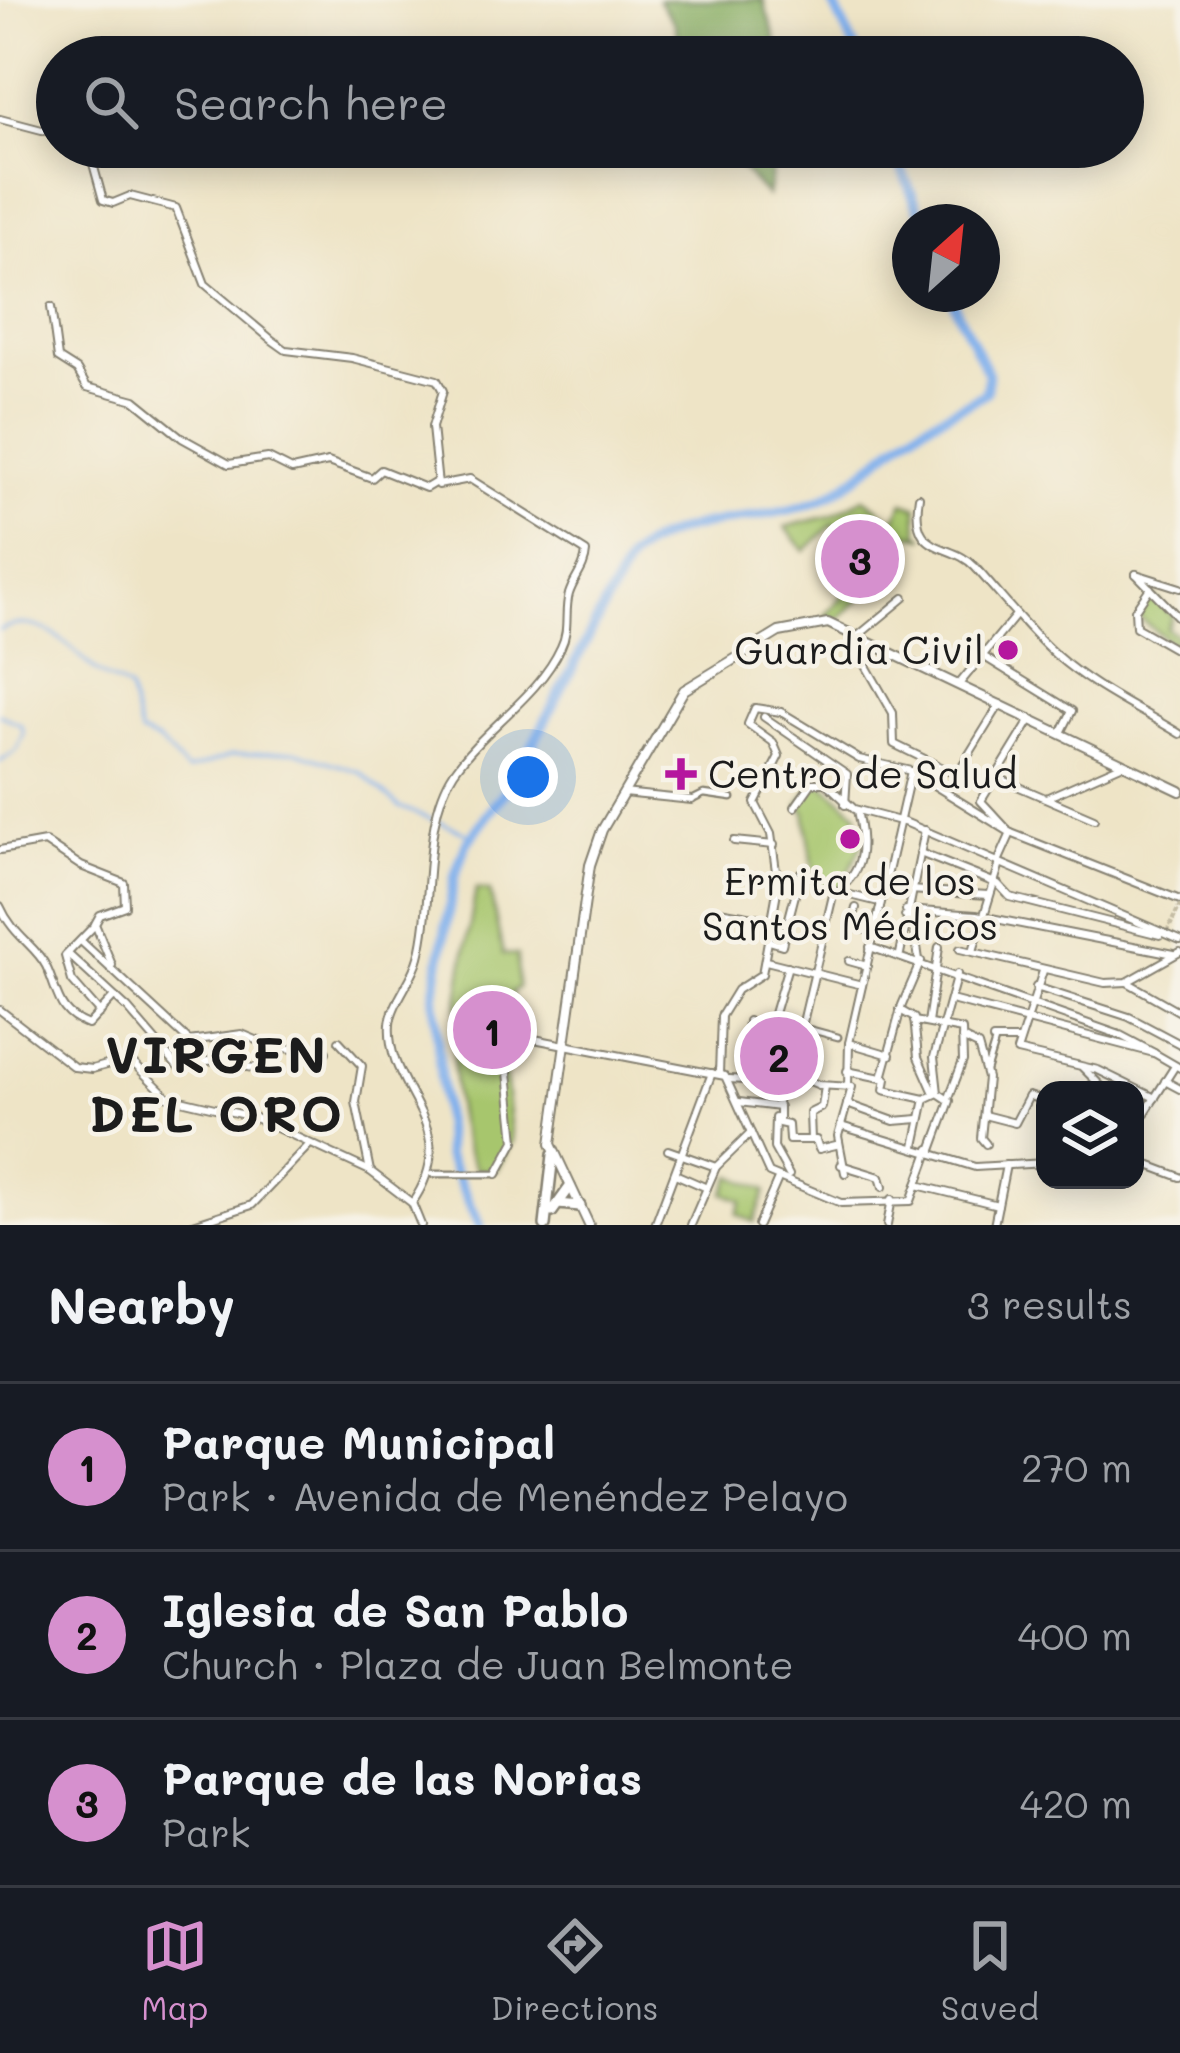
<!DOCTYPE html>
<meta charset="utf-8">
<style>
:root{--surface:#171b24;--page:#242831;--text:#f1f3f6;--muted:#9ea1a6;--line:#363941;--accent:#d690ce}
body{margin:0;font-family:Mali,sans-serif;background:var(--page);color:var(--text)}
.controls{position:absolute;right:36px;bottom:36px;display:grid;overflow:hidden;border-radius:24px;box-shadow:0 6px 30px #0003}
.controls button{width:108px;height:108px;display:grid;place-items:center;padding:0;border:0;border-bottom:3px solid var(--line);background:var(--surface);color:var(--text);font:60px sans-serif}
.compass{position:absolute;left:892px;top:204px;width:108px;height:108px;border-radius:50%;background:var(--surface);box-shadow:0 6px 30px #0003;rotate:27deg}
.you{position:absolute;left:528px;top:777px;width:42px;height:42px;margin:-30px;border:9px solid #fff;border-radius:50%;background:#1a73e8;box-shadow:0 0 0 18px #1a73e833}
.badge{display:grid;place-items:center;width:78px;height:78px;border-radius:50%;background:var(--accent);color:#111;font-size:39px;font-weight:700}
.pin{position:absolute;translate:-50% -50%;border:6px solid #fff;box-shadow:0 3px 12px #0006}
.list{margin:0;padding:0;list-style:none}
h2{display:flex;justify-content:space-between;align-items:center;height:156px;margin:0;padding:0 48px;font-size:51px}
h2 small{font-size:39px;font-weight:400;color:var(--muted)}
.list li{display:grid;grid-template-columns:78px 1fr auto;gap:36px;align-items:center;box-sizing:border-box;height:168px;padding:0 48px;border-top:3px solid var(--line)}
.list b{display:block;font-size:45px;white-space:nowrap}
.list p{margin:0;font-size:39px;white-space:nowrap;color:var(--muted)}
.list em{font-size:39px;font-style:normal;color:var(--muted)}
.icon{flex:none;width:66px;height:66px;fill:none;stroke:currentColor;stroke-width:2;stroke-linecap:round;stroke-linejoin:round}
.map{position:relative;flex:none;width:1180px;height:1225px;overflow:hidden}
.search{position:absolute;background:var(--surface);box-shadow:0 6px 30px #0003;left:36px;right:36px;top:36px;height:132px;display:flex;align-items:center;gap:30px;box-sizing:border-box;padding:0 42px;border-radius:66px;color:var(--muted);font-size:45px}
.sheet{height:660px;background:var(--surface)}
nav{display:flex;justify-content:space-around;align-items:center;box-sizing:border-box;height:168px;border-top:3px solid var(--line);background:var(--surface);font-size:33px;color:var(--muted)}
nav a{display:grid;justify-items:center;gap:6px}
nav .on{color:var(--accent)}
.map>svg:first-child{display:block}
.green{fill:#a7c66d;stroke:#627144;stroke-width:3}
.forest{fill:#85ab60;stroke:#50643e;stroke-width:3}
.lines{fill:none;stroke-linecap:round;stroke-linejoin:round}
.stream{stroke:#82b1ec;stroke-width:3}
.river{stroke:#82b1ec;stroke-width:10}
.pedestrian-tunnel{stroke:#c4bca4;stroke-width:4.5;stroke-dasharray:4.5 2;stroke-linecap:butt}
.minor-tunnel{stroke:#c4bca4;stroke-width:6;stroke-dasharray:6 3;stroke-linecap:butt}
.pedestrian-casing{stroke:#858071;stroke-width:9}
.minor-casing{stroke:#858071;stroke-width:10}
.tertiary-casing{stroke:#858071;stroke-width:12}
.secondary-casing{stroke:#858071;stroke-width:14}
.pedestrian{stroke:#fff;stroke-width:4.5}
.minor{stroke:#fff;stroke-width:6}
.tertiary{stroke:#fff;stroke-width:8}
.secondary{stroke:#fff;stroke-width:9}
.poi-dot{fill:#b5179e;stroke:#f7f3e8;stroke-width:4.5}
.labels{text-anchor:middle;stroke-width:9;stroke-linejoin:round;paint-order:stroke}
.poi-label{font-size:39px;fill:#1c1c1c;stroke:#f7f3e8;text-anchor:end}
.district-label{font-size:51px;font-weight:bold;letter-spacing:3px;fill:#1c1c1c;stroke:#f7f3e8}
</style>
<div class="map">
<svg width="1180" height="1225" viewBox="0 0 1180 1225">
<rect width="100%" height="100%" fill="#f7f3e8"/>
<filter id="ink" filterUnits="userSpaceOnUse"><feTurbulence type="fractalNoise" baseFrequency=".00833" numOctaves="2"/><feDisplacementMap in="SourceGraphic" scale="24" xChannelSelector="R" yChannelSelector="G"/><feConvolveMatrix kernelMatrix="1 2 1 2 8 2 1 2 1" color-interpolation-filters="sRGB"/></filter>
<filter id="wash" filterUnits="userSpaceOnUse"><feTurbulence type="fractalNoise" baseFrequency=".004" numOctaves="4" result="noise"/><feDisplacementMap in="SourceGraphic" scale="48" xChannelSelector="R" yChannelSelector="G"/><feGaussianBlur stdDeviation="2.7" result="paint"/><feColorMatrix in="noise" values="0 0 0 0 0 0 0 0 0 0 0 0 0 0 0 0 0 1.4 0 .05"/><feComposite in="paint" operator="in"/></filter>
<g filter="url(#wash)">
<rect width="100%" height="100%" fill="#eee4c6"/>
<g class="green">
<path d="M864 498 894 520 904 502 917 507 918 533 925 537 903 533 871 577 876 584 838 619 824 617 847 592 824 570 852 539 833 524 805 551 785 527 830 516Z"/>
<path d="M1153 595 1173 617 1167 629 1179 636 1173 645 1138 617Z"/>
<path d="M823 784 857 813 861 845 841 891 815 881 805 811 799 805 812 785Z"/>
<path d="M476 889 490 891 503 954 517 955 518 987 512 992 510 1026 527 1024 528 1032 509 1039 502 1049 512 1141 497 1170H477C433 1096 463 969 476 889Z"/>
<path d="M732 1176 766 1191 754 1222 737 1214 742 1201 724 1193Z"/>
</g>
<g class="forest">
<path d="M658 0H763L781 57H682L675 24Z"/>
<path d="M721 147H765L772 168 767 196Z"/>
</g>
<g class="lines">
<g class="stream">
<path d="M0 630C38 610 69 646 94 669 104 678 118 682 129 690L140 734 159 742 187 771 232 755 294 751 360 772 400 807 472 835"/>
<path d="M0 714 21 725 24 733 17 750 0 762"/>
</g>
<g class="river">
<path d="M831 0 859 57"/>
<path d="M892 147 924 222"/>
<path d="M480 1225 447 1156 434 995 455 875 466 844 517 775 629 559C677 513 763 525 822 499 854 484 884 452 913 432 936 416 963 408 986 392L988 374 949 294"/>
</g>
</g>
</g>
<g filter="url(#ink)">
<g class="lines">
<path class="pedestrian-tunnel" d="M1167 932 1180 905"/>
<path class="minor-tunnel" d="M957 775 986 789"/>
<defs>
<g id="pedestrian">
<path d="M863 642 872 659 865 664"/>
<path d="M692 800 704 794 732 798"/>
<path d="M882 888 909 893"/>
<path d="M801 1027 838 1037"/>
<path d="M986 1071 995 1042"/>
<path d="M432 1174H497"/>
</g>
<g id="minor">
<path d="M0 119 57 134"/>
<path d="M82 147 92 160 103 200 113 203 130 196 176 208 205 284 272 340 286 350 352 358 437 380 443 391 432 427 438 485 470 479 586 552C585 569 574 578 569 594 564 612 570 629 561 647 539 696 484 728 454 772 421 822 434 900 419 957 413 980 392 1003 390 1024 385 1092 466 1125 412 1203"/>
<path d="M51 307 58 358 77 370 87 387 135 400 182 438 229 464 268 458 292 470 328 462 372 478 381 470 426 488 436 482"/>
<path d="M919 497C909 557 951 541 975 567 1002 597 1026 628 1056 655 1092 687 1139 709 1180 734"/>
<path d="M1136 574 1180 619"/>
<path d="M1136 574 1180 588"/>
<path d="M1150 588 1135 610 1136 627 1180 652"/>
<path d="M859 635 904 598"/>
<path d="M983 656 1072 711 1061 733"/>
<path d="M865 664 893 713 894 744 957 775"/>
<path d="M960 683 1016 615"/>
<path d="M764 717 847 774 845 805"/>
<path d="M963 764 1000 704"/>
<path d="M994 776 1094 819"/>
<path d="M623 793 692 800"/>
<path d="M1046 798 1121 765"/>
<path d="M795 807 812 783H826L854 809 907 823 1180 940"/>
<path d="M1006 828 981 801 1031 719"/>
<path d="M734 841 774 845"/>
<path d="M0 850 45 842 81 866 124 883 125 906 100 915 95 924 112 965"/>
<path d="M920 853 998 884 1010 897 1160 935"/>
<path d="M998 862 1011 833"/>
<path d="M843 886C867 865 863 838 857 810"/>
<path d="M910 890 988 895"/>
<path d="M0 906C13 936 36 946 46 966 59 993 56 1013 88 1025L114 997"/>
<path d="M856 908 851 927 873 931"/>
<path d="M906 910 976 915 1174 954"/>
<path d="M719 911 772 920"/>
<path d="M905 916 913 919 919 960"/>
<path d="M94 926 65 956 72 981 100 1013"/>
<path d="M769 941 782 945 801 872"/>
<path d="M82 942 189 1041 242 1034 273 1047 326 1052"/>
<path d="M870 947 1120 1035 1154 1053"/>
<path d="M960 949 1105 983 1127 982 1180 952"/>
<path d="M973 951 1000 863"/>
<path d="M68 954 128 1009 177 1066 214 1060 253 1068 272 1059 273 1047"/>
<path d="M900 954 925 830"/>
<path d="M766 961 862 985"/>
<path d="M849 961 867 966"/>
<path d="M788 966 760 1061 791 1070"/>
<path d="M1043 971 1017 1051 1098 1070 1155 1098"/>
<path d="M1127 982 1180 1012"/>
<path d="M1036 987 1129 1017 1180 1044"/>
<path d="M951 1000 1154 1053 1180 1068"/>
<path d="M0 1010 74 1067 92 1069 129 1059 168 1097 253 1117 370 1171 412 1203 421 1225"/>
<path d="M900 1010 914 1018 918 1057 934 1093"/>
<path d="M748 1021 745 1053 753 1082"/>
<path d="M914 1021 962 1030 963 1061 950 1095"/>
<path d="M928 1023 939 947"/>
<path d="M962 1038 978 1046 987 1078 981 1138 986 1144"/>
<path d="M993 1040H1020"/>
<path d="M339 1041 362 1066 356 1102 370 1171"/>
<path d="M849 1043 890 1055"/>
<path d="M1083 1068 1105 1090"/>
<path d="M847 1071 886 1079 884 1090 925 1099"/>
<path d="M791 1073 834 891 879 902"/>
<path d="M791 1073 819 1085 852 1087 838 1136 845 1173"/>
<path d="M719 1074 721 1016 737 990 762 974 778 886 771 834 755 803 779 756 773 742 748 724 755 708 781 712 859 759 911 771 1011 833 1180 900"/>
<path d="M882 1078 902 1005 921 961"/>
<path d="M729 1079 779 1082"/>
<path d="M1165 1081 1180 1089"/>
<path d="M848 1086 849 1043 911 771"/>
<path d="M938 1093 934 1057 957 974"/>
<path d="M739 1102 779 1107V1123L788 1125 789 1140H816L819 1149 836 1145"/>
<path d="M777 1104 779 1082 791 1073"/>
<path d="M847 1104 894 1121 919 1119"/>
<path d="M1135 1107 1145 1113 1175 1066"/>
<path d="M984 1115 1015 1123 1029 1096 1045 1101"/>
<path d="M775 1118 774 1148 789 1175"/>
<path d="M841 1126 975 1167 1045 1163"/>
<path d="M811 1140 810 1113 822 1107 825 1086"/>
<path d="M915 1146 925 1099 938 1093 950 1101 932 1150"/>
<path d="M668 1150 716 1167"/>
<path d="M1135 1160 1180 1177"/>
<path d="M841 1165 880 1177 883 1187"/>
<path d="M497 1174 515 1141 506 1053 511 1042 534 1039 725 1076 769 1173 841 1203 911 1201 930 1149"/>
<path d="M675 1174 707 1188"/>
<path d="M917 1185 998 1205"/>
<path d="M190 1225 252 1205 310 1144"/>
<path d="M655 1225 712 1073"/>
<path d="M691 1225 716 1167 751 1133"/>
<path d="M758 1225 778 1179"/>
<path d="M887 1225 892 1199"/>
<path d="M994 1225 1006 1165"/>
</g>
<path id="tertiary" d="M589 1225 551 1144 590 865 602 830 684 690 779 632 828 623 1180 791"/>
<g id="secondary">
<path d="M558 1204 580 1206"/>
<path d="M552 1212 570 1187"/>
<path d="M545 1225 553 1155"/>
</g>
</defs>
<use href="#pedestrian" class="pedestrian-casing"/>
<use href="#minor" class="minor-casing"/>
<use href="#tertiary" class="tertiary-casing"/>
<use href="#secondary" class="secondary-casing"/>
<use href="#pedestrian" class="pedestrian"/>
<use href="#minor" class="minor"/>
<use href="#tertiary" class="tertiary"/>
<use href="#secondary" class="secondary"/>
</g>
</g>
<g class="poi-dot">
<circle cx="1008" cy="650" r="12"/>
<path d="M675 756h12v12h12v12h-12v12h-12v-12h-12v-12h12z"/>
<circle cx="850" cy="839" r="12"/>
</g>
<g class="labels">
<g class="poi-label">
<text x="984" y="664">Guardia Civil</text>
<text x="708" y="788" text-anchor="start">Centro de Salud</text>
<text x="850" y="895" text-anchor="middle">Ermita de los<tspan x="850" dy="45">Santos Médicos</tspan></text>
</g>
<g class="district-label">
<text x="217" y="1073">VIRGEN<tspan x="217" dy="59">DEL ORO</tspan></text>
</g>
</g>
</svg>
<div class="controls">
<button><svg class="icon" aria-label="layers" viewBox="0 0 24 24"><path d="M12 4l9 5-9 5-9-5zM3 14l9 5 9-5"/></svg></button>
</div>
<svg class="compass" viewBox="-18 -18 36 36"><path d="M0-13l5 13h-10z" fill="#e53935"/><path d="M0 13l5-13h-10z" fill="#9ea1a6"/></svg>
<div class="you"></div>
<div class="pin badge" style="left:492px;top:1030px">1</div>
<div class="pin badge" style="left:779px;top:1056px">2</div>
<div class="pin badge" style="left:860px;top:559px">3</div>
<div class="search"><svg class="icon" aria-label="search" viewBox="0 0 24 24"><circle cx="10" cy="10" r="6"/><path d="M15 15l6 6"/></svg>Search here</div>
</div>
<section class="sheet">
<h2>Nearby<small>3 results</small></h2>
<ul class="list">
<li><span class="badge">1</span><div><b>Parque Municipal</b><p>Park · Avenida de Menéndez Pelayo</p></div><em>270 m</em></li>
<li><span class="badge">2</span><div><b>Iglesia de San Pablo</b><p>Church · Plaza de Juan Belmonte</p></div><em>400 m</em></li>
<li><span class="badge">3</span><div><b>Parque de las Norias</b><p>Park</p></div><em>420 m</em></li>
</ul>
</section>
<nav>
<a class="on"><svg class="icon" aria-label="map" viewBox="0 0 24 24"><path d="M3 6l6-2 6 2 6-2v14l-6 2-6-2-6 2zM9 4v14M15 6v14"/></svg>Map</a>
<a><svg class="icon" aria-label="directions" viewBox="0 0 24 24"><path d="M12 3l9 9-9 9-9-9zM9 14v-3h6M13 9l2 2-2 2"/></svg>Directions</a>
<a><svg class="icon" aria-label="saved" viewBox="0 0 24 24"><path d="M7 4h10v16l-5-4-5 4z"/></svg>Saved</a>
</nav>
